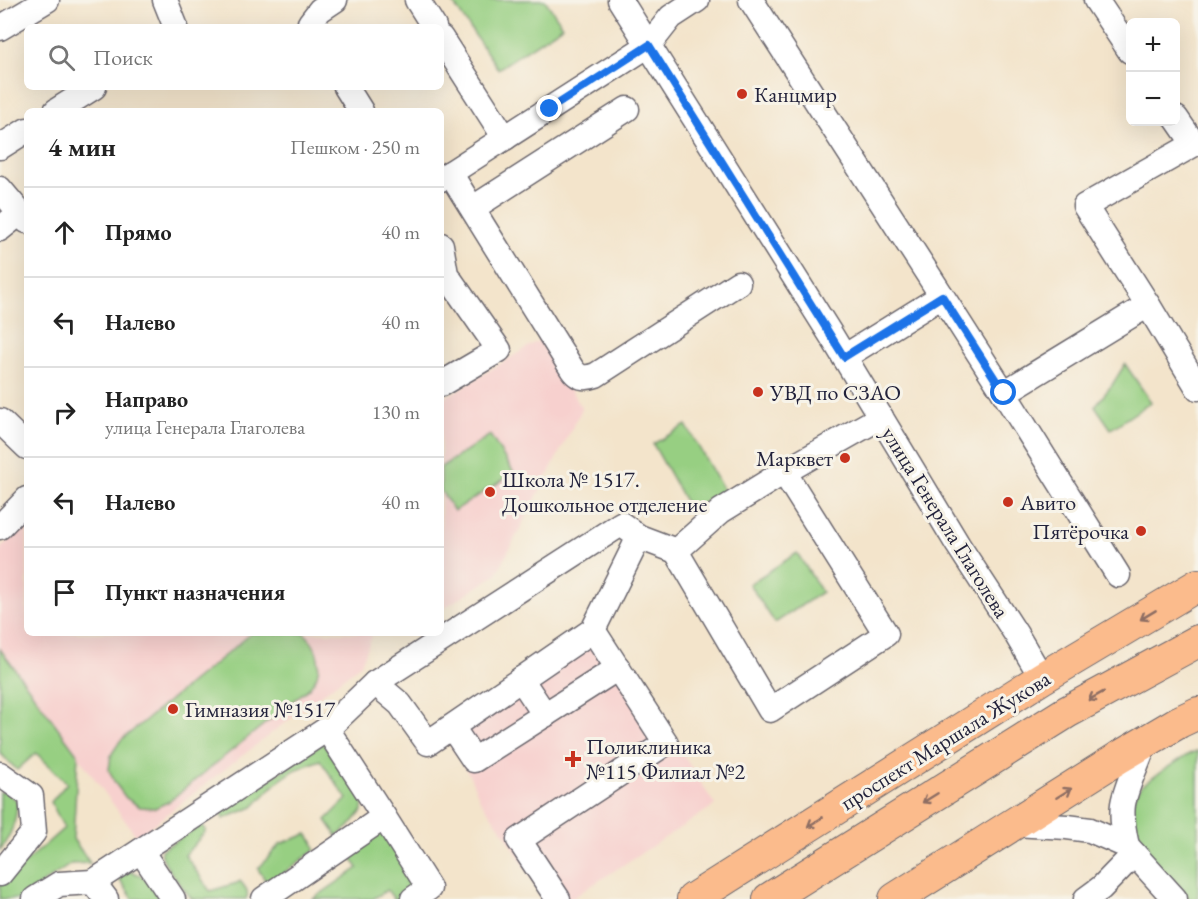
<!DOCTYPE html>
<html lang="ru">
<meta charset="utf-8">
<style>
:root{--surface:#fff;--page:#f2f2f2;--text:#222;--muted:#767676;--line:#e0e0e0}
body{margin:0;font-family:"EB Garamond",serif;background:var(--page);color:var(--text)}
.controls{position:absolute;right:18px;top:18px;display:grid;overflow:hidden;border-radius:9px;box-shadow:0 6px 24px #0002}
.controls button{width:54px;height:54px;display:grid;place-items:center;padding:0;border:0;border-bottom:2px solid var(--line);background:var(--surface);color:var(--text);font:30px sans-serif}
.stop{position:absolute;width:18px;height:18px;margin:-14px;border:4px solid #1a73e8;border-radius:50%;background:#fff}
.stop.end{background:#1a73e8;border-color:#fff;box-shadow:0 2px 6px #0008}
.list{margin:0;padding:0;list-style:none}
h2{display:flex;justify-content:space-between;align-items:center;height:78px;margin:0;padding:0 24px;font-size:26px}
h2 small{font-size:20px;font-weight:400;color:var(--muted)}
.list li{display:grid;grid-template-columns:39px 1fr auto;gap:18px;align-items:center;box-sizing:border-box;height:90px;padding:0 24px;border-top:2px solid var(--line)}
.list b{display:block;font-size:22px;white-space:nowrap}
.list p{margin:0;font-size:20px;white-space:nowrap;color:var(--muted)}
.list em{font-size:20px;font-style:normal;color:var(--muted)}
.icon{flex:none;width:33px;height:33px;fill:none;stroke:currentColor;stroke-width:2;stroke-linecap:round;stroke-linejoin:round}
.map{position:relative;flex:none;width:1198px;height:899px;overflow:hidden}
.search{position:absolute;background:var(--surface);box-shadow:0 6px 24px #0002;left:24px;top:24px;width:420px;height:66px;display:flex;align-items:center;gap:15px;box-sizing:border-box;padding:0 21px;border-radius:9px;color:var(--muted);font-size:22px}
.panel{position:absolute;background:var(--surface);box-shadow:0 6px 24px #0002;left:24px;top:108px;width:420px;height:528px;border-radius:9px}
.map>svg:first-child{display:block}
.built{fill:#f7d0ce}
.green{fill:#97cf82;stroke:#5c785e;stroke-width:1.5}
.lines{fill:none;stroke-linecap:round;stroke-linejoin:round}
.minor-casing{stroke:#6b666d;stroke-width:27}
.major-casing{stroke:#6b666d;stroke-width:34}
.minor{stroke:#fff;stroke-width:24}
.major{stroke:#fbbb8c;stroke-width:32}
.oneway{stroke:#8e6e64}
.route{stroke:#1a73e8;stroke-width:8}
.poi-dot{fill:#c8321e;stroke:#f7f3e8;stroke-width:2}
.labels{text-anchor:middle;stroke-width:6;stroke-linejoin:round;paint-order:stroke}
.poi-label{font-size:22px;fill:#22223b;stroke:#f7f3e8;text-anchor:start}
.street-label{font-size:22px;fill:#22223b;stroke:#f7f3e8}
</style>
<div class="map">
<svg width="1198" height="899" viewBox="0 0 1198 899">
<rect width="100%" height="100%" fill="#f7f3e8"/>
<filter id="ink" filterUnits="userSpaceOnUse"><feTurbulence type="fractalNoise" baseFrequency=".0167" numOctaves="2"/><feDisplacementMap in="SourceGraphic" scale="12" xChannelSelector="R" yChannelSelector="G"/><feConvolveMatrix kernelMatrix="1 2 1 2 8 2 1 2 1" color-interpolation-filters="sRGB"/></filter>
<filter id="wash" filterUnits="userSpaceOnUse"><feTurbulence type="fractalNoise" baseFrequency=".008" numOctaves="4" result="noise"/><feDisplacementMap in="SourceGraphic" scale="24" xChannelSelector="R" yChannelSelector="G"/><feGaussianBlur stdDeviation="1.35" result="paint"/><feColorMatrix in="noise" values="0 0 0 0 0 0 0 0 0 0 0 0 0 0 0 0 0 1.4 0 .05"/><feComposite in="paint" operator="in"/></filter>
<g filter="url(#wash)">
<rect width="100%" height="100%" fill="#f3e4cb"/>
<g class="built">
<path d="M541 339 582 409 496 575 441 610V400Z"/>
<path d="M27 520V633H368L372 637 361 664 137 837 0 649V549Z"/>
<path d="M607 635 715 805 571 899H544L503 831 480 800 470 776 449 743Z"/>
</g>
<g class="green">
<path d="M451 0H545L563 26 498 69Z"/>
<path d="M1125 364 1151 402 1111 429 1095 406 1112 385Z"/>
<path d="M686 425 724 491 690 510 653 444Z"/>
<path d="M490 435 514 473 454 511 441 491V467Z"/>
<path d="M797 553 822 592 775 623 749 584Z"/>
<path d="M252 633H304C315 643 322 660 317 675 316 679 312 684 309 688L168 802 155 808 140 807 126 798 115 783 109 770 111 755 120 741Z"/>
<path d="M0 649 78 755 73 839 90 863 71 864 19 899H0V885L64 828 51 802 67 783 36 753 17 770 0 753Z"/>
<path d="M323 743 363 800 362 811 349 827 337 836 326 820 347 799 320 760 295 770 276 783 253 807 223 819 221 812Z"/>
<path d="M1198 751V899H1189L1154 861 1141 844 1133 827 1132 802 1141 786 1165 769 1189 754Z"/>
<path d="M0 792H7L17 801C17 819 11 836 0 850Z"/>
<path d="M202 825 206 831 185 855 210 891 237 883 240 881C245 887 250 892 246 899H192C183 887 161 864 161 850Z"/>
<path d="M381 829 412 875C411 887 408 899 394 899L387 890 373 899H313L358 868 346 851Z"/>
<path d="M307 834 313 842 315 850 270 883 265 880 258 869 280 844Z"/>
<path d="M129 871C147 876 150 884 159 899H133L118 877Z"/>
</g>
</g>
<g filter="url(#ink)">
<g class="lines">
<defs>
<g id="minor">
<path d="M165 0 175 25 174 27"/>
<path d="M417 0 434 27"/>
<path d="M620 0 831 335 958 545 1016 634 1042 678"/>
<path d="M751 0 942 296 844 357"/>
<path d="M1096 0 1130 51"/>
<path d="M312 27 310 23 320 10 335 0"/>
<path d="M0 28 47 0"/>
<path d="M441 38 505 138"/>
<path d="M346 87 361 111"/>
<path d="M56 111 94 87"/>
<path d="M1176 118 1194 144"/>
<path d="M1198 142 1085 206 1148 305 1198 388"/>
<path d="M0 147 27 130"/>
<path d="M450 173 572 369C578 378 585 379 596 375L738 283"/>
<path d="M441 179 649 45 671 17 697 0"/>
<path d="M0 189 27 221"/>
<path d="M473 208 627 109"/>
<path d="M0 229 20 213"/>
<path d="M441 245 446 274 499 350 441 384"/>
<path d="M942 296 1004 393 1118 575"/>
<path d="M1004 393 1148 305"/>
<path d="M0 421 27 447"/>
<path d="M0 527 27 499"/>
<path d="M676 551 770 710 886 634 784 472"/>
<path d="M521 679 545 715"/>
<path d="M375 683 400 704 428 743 593 630 639 537"/>
<path d="M452 727 474 760 618 668"/>
<path d="M327 729 384 817 429 888 413 899"/>
<path d="M0 774 31 796 34 832 0 874"/>
<path d="M1014 824 1067 827 1090 830 1127 846 1175 899"/>
<path d="M1127 846C1124 833 1121 818 1123 804 1126 786 1139 760 1145 742"/>
<path d="M141 851 173 899"/>
<path d="M93 882 327 729 375 683 621 524 639 537 676 551 721 511 784 472 881 417"/>
<path d="M35 899 59 884 93 882 106 899"/>
<path d="M264 899 384 817"/>
<path d="M558 899 519 840 666 743 593 630"/>
<path d="M1086 899 1101 888 1134 854"/>
</g>
<g id="major">
<path d="M693 899 1042 678 1198 585"/>
<path d="M769 899 1067 712 1198 641"/>
<path d="M895 899 1118 758 1179 722 1198 713"/>
</g>
</defs>
<use href="#minor" class="minor-casing"/>
<use href="#major" class="major-casing"/>
<use href="#minor" class="minor"/>
<use href="#major" class="major"/>
</g>
<defs><path id="oneway-shaft" d="M-6 0H5M1.5-3L5.5 0L1.5 3" fill="none" stroke-width="1.6" stroke-linecap="round" stroke-linejoin="round" transform="scale(1.5)"/></defs>
<g class="oneway">
<use href="#oneway-shaft" transform="translate(1148 615) rotate(149)"/>
<use href="#oneway-shaft" transform="translate(1096 696) rotate(151)"/>
<use href="#oneway-shaft" transform="translate(1064 793) rotate(-32)"/>
<use href="#oneway-shaft" transform="translate(930 798) rotate(148)"/>
<use href="#oneway-shaft" transform="translate(815 822) rotate(148)"/>
</g>
</g>
<g class="lines" filter="url(#ink)">
<path class="route" d="M550 109 649 45 844 357 942 296 1004 393"/>
</g>
<g class="poi-dot">
<circle cx="742" cy="94" r="6"/>
<circle cx="758" cy="392" r="6"/>
<circle cx="845" cy="458" r="6"/>
<circle cx="490" cy="492" r="6"/>
<circle cx="1008" cy="502" r="6"/>
<circle cx="1141" cy="531" r="6"/>
<circle cx="173" cy="709" r="6"/>
<path d="M570 750h6v6h6v6h-6v6h-6v-6h-6v-6h6z"/>
</g>
<g class="labels">
<g class="poi-label">
<text x="754" y="102">Канцмир</text>
<text x="770" y="400">УВД по СЗАО</text>
<text x="833" y="466" text-anchor="end">Марквет</text>
<text x="502" y="487">Школа № 1517.<tspan x="502" dy="25">Дошкольное отделение</tspan></text>
<text x="1020" y="510">Авито</text>
<text x="1129" y="539" text-anchor="end">Пятёрочка</text>
<text x="185" y="717">Гимназия №1517</text>
<text x="586" y="754">Поликлиника<tspan x="586" dy="25">№115 Филиал №2</tspan></text>
</g>
<g class="street-label">
<text transform="translate(946 522) rotate(58)" y="8">улица Генерала Глаголева</text>
<text transform="translate(945 740) rotate(-32)" y="8">проспект Маршала Жукова</text>
</g>
</g>
</svg>
<div class="controls">
<button>+</button>
<button>−</button>
</div>
<div class="stop" style="left:1004px;top:393px"></div>
<div class="stop end" style="left:550px;top:109px"></div>
<div class="search"><svg class="icon" aria-label="search" viewBox="0 0 24 24"><circle cx="10" cy="10" r="6"/><path d="M15 15l6 6"/></svg>Поиск</div>
<section class="panel">
<h2>4 мин<small>Пешком · 250 m</small></h2>
<ul class="list">
<li><svg class="icon" aria-label="ahead" viewBox="0 0 24 24"><path d="M12 20V5M6 11l6-6 6 6"/></svg><div><b>Прямо</b></div><em>40 m</em></li>
<li><svg class="icon" aria-label="left" viewBox="0 0 24 24"><path d="M17 20v-9H6M10 6l-5 5 5 5"/></svg><div><b>Налево</b></div><em>40 m</em></li>
<li><svg class="icon" aria-label="right" viewBox="0 0 24 24"><path d="M7 20v-9h11M14 6l5 5-5 5"/></svg><div><b>Направо</b><p>улица Генерала Глаголева</p></div><em>130 m</em></li>
<li><svg class="icon" aria-label="left" viewBox="0 0 24 24"><path d="M17 20v-9H6M10 6l-5 5 5 5"/></svg><div><b>Налево</b></div><em>40 m</em></li>
<li><svg class="icon" aria-label="arrive" viewBox="0 0 24 24"><path d="M6 21V4h12l-3 4 3 4H6"/></svg><div><b>Пункт назначения</b></div></li>
</ul>
</section>
</div>
